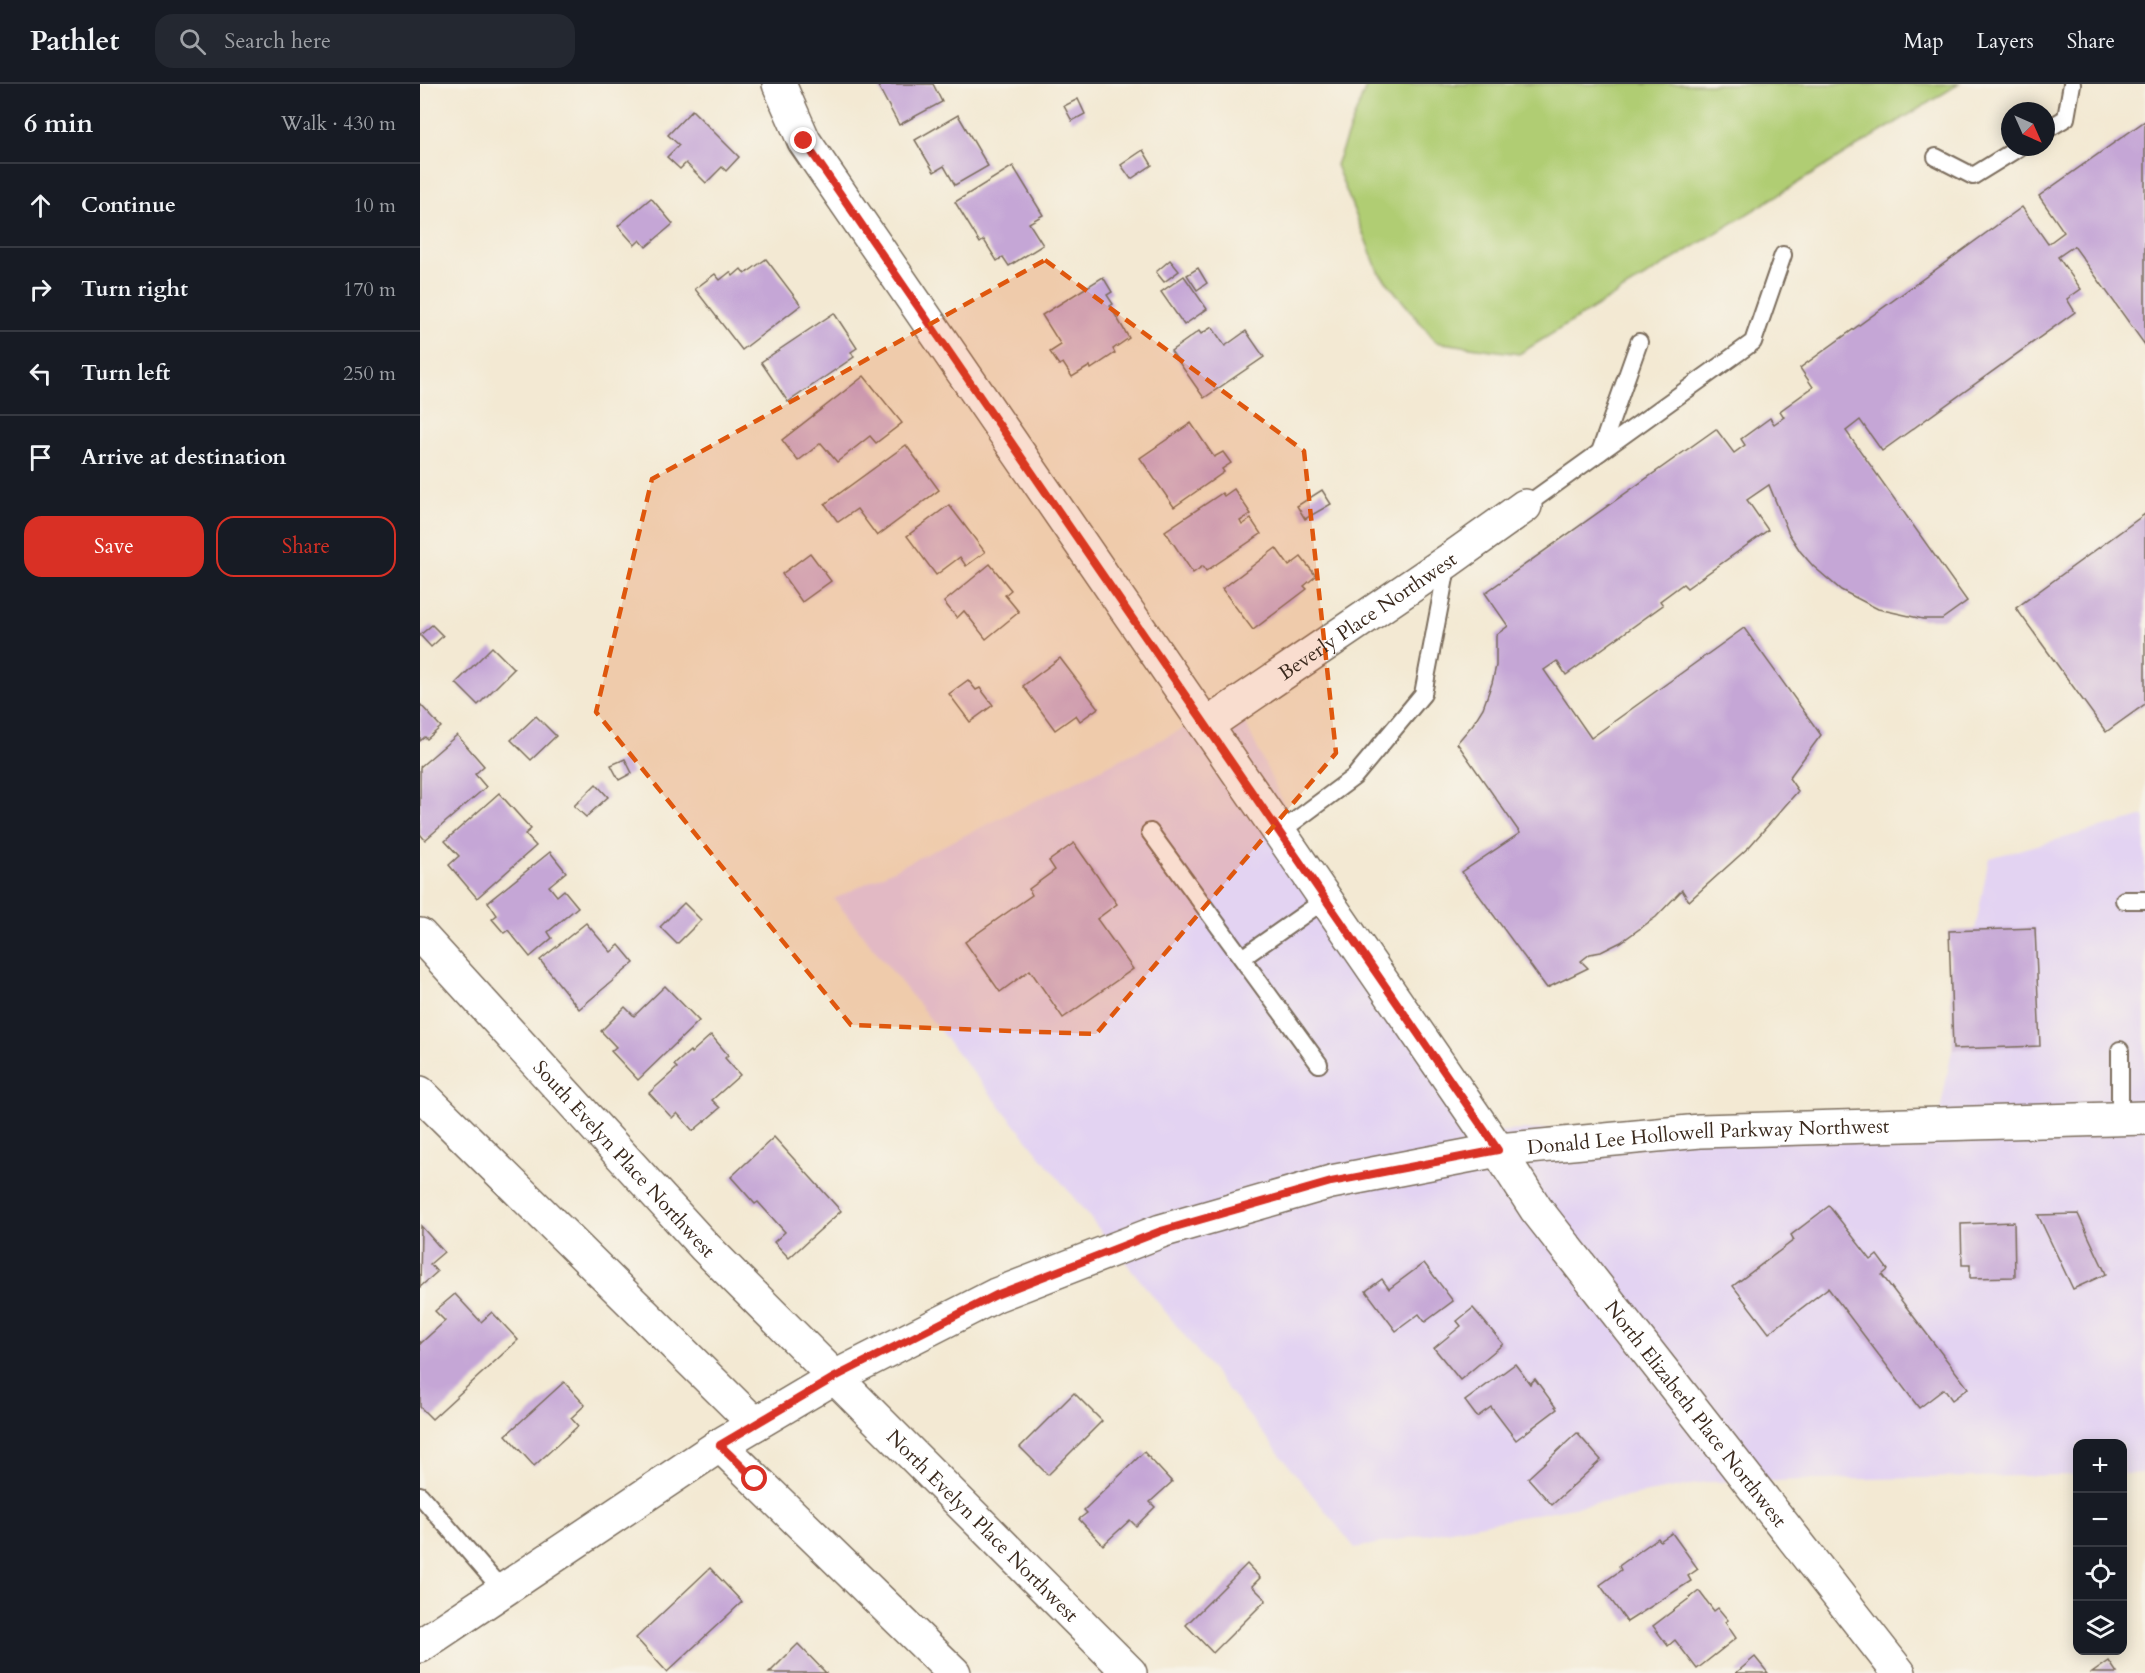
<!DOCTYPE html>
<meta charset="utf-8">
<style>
:root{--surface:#171b24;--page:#242831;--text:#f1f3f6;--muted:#9ea1a6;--line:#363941;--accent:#d93025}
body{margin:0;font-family:Cardo,serif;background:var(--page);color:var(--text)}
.controls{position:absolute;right:18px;bottom:18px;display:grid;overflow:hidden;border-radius:12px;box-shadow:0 3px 15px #0003}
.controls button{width:54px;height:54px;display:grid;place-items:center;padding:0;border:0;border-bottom:2px solid var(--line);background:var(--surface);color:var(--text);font:30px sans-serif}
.compass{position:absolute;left:1581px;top:18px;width:54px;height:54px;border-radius:50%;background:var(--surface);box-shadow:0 3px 15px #0003;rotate:135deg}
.stop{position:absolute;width:18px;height:18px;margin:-14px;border:4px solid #d93025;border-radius:50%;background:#fff}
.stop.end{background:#d93025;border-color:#fff;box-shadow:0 2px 6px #0008}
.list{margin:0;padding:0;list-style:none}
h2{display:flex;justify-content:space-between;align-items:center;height:78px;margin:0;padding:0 24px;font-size:26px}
h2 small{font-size:20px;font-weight:400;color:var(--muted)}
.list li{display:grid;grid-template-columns:39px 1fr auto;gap:18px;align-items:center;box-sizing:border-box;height:84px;padding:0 24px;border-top:2px solid var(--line)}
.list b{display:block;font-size:22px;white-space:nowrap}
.list em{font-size:20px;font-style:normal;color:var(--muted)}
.actions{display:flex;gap:12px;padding:18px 24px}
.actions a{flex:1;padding:14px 0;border:2px solid var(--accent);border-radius:18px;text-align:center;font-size:21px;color:var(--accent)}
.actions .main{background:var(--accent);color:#fff}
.icon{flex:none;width:33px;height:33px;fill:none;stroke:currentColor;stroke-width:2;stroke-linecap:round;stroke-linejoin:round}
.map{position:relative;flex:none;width:1725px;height:1589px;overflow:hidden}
header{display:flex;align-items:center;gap:36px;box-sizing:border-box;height:84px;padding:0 30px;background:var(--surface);border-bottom:2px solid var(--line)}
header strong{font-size:28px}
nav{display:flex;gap:33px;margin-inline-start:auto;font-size:21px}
.search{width:420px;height:54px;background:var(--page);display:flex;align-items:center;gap:15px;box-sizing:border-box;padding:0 21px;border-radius:18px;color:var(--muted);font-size:22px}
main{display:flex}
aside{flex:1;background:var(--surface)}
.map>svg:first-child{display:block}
.built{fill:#e3d3f2}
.green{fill:#b0cd73;stroke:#767c48;stroke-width:1.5}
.building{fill:#c5a6d6}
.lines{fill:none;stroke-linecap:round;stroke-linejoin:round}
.lane-casing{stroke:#7b6d5d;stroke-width:20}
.street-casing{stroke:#7b6d5d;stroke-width:36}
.secondary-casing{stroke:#7b6d5d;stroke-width:36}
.primary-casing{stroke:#7b6d5d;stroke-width:36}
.lane{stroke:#fff;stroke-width:16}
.street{stroke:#fff;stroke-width:33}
.secondary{stroke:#fff;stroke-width:33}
.primary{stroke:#fff;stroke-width:33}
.route{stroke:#d93025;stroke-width:8}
.marked{fill:#df570d;fill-opacity:0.2;stroke:#df570d;stroke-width:4.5;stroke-dasharray:12 8;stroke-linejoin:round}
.labels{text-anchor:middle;stroke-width:4.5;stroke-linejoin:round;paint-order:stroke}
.street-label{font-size:20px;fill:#3b2a1e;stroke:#f7f3e8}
</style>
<header>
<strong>Pathlet</strong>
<div class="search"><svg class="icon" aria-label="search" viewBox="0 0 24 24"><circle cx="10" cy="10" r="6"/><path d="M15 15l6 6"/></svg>Search here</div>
<nav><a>Map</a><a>Layers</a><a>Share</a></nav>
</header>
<main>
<aside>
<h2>6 min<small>Walk · 430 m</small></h2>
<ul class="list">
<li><svg class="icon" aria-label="ahead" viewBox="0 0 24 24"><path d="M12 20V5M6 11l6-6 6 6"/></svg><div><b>Continue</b></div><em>10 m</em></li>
<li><svg class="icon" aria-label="right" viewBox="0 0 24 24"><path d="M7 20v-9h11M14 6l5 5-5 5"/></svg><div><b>Turn right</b></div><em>170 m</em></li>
<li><svg class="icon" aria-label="left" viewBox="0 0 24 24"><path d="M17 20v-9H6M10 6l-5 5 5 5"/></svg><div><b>Turn left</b></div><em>250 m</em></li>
<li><svg class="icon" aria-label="arrive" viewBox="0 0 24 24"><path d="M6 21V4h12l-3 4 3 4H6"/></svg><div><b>Arrive at destination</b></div></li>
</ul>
<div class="actions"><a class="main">Save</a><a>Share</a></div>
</aside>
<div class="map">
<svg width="1725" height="1589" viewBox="0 0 1725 1589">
<rect width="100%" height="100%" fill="#f7f3e8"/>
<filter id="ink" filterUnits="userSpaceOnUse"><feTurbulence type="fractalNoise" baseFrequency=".0167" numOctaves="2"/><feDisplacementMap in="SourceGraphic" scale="12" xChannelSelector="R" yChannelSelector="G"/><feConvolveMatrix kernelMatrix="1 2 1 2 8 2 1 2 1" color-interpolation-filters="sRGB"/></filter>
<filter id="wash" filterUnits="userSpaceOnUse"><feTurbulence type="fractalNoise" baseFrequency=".008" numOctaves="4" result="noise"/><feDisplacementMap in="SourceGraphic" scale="24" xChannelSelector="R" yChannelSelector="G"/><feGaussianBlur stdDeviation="1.35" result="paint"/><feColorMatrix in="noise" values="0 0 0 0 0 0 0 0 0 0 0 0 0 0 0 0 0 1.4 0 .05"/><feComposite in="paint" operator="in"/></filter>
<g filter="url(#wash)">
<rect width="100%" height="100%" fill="#f3e9d3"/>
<path class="built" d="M816 619 908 814 1064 1048 1363 1034 1519 1033 1569 774 1725 732V1389L1703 1390 1702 1360H1658L1657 1391 1286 1398 935 1464 414 815Z"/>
<path class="green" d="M947 0H1539L1099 270 1016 258 958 187 916 81Z"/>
<g id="blocks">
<g class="building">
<path d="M457 0H513L522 18 479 41Z"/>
<path d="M658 15 665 30 652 37 644 22Z"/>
<path d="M272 26 319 73 306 87 302 83 286 99 266 79 260 85 247 73 259 61 248 51Z"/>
<path d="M538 31 568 82 535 101 524 82 514 88 495 56Z"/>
<path d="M1725 37V261L1654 162 1638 173 1661 205 1647 215 1655 228 1462 367 1440 336 1426 347 1547 517 1522 535H1503L1458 525 1421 506 1393 482 1380 467 1369 450 1349 401 1327 416 1348 446 1267 504 1263 500 1240 517 1243 521 1146 591 1137 577 1124 586 1171 654 1324 544 1401 651 1369 694 1378 707 1329 763 1269 817 1262 806 1236 833 1201 858 1181 868 1170 870 1161 877 1168 884 1127 904 1042 788 1100 749 1037 659 1053 640 1063 624 1072 599 1076 582V551L1088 542 1065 509 1296 345 1314 369 1325 361 1321 355 1350 334 1354 340 1364 333 1360 327 1393 303 1380 284 1602 123 1628 160 1644 148 1619 112Z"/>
<path d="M723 66 732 81 711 95 701 81Z"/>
<path d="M593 82 623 131 609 139 623 161 589 182 583 173 577 177 564 156 560 159 535 118Z"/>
<path d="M231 114 253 140 226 163 220 156 215 161 198 142Z"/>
<path d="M346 175 381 221 322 266 275 205 295 190 300 196 310 188 313 192 321 185 325 190Z"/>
<path d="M750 176 759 187 744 198 736 188Z"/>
<path d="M778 184 787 199 777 206 767 191Z"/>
<path d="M764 192 787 225 764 241 741 208Z"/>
<path d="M683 193 692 208 687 211 693 220 690 222 709 254 693 265 695 269 671 285 670 282 652 293 643 279 639 281 630 268 641 261 622 231Z"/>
<path d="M414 229 437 264 431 268 434 273 368 318 341 278Z"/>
<path d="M792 243 805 262 826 247 844 273 784 314 751 267 779 247 781 250Z"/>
<path d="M444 292 482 339 456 359 450 352 417 378 401 359 378 377 362 356Z"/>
<path d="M771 339 794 373 803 368 811 379 802 385 804 388 754 423 720 374Z"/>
<path d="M486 361 519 406 457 452 437 425 418 438 405 420Z"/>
<path d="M814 405 831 430 820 437 822 441 831 435 841 450 786 487 783 482 773 489 745 447 802 409 804 412Z"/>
<path d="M902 406 911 420 885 435 877 422Z"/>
<path d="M529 421 565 468 546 482 540 473 516 491 487 452Z"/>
<path d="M1725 430V620L1686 648 1596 524Z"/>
<path d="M856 464 869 482 881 473 896 492 884 502 887 505 833 546 802 505Z"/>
<path d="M390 469 411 497 382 518 362 490Z"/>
<path d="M570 480 591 506 585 511 599 528 566 555 544 527 537 534 524 518Z"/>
<path d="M12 541 23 552 11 563 0 551Z"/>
<path d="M72 563 94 585 58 621 36 599Z"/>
<path d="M640 574 678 624 660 637 656 631 635 646 603 602Z"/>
<path d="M548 596 556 606 560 604 573 621 550 638 529 610Z"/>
<path d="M0 620 21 643 7 655 5 653 0 657Z"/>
<path d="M116 632 136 652 111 676 91 656Z"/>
<path d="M37 651 64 682 55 690 66 703 5 756 0 750V683Z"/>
<path d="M205 675 212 689 199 696 191 681Z"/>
<path d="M176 700 188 713 166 733 154 722Z"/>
<path d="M79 709 111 745 105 750 116 762 57 814 29 781 39 772 25 757Z"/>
<path d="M654 759 697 820 677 835 713 885 643 934 610 886 580 908 545 858 612 811 609 805 635 786 629 777Z"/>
<path d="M130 768 146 788 129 802 137 812 144 806 158 823 128 848 132 854 110 873 88 846 84 849 72 835 77 831 68 818Z"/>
<path d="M264 819 281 836 257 860 240 843Z"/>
<path d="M166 839 191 868 199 861 214 879 159 925 120 876Z"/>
<path d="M1615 844 1620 962 1533 965 1529 847Z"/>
<path d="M245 902 279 937 218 996 191 967 196 963 181 947 205 923 214 932Z"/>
<path d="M291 951 308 971 305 974 320 991 292 1016 300 1024 273 1047 257 1029 252 1034 229 1009 257 984 254 981 270 967 271 969Z"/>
<path d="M354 1053 421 1127 369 1174 354 1158 365 1148 338 1118 335 1120 311 1093Z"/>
<path d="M1409 1122 1451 1176 1457 1171 1468 1186 1462 1191 1548 1304 1532 1316 1524 1305 1499 1324 1408 1204 1349 1249 1313 1202 1374 1156 1371 1151Z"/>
<path d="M1658 1130 1686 1190 1653 1205 1618 1131Z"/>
<path d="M1594 1138 1595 1193 1550 1194V1181H1542L1541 1140Z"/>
<path d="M1 1142 24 1168 10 1180 17 1188 0 1203Z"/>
<path d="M1004 1179 1033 1217 1005 1238 999 1230 976 1247 946 1207 962 1195 969 1205Z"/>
<path d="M35 1210 61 1238 72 1228 98 1256 12 1335 0 1323V1257L1 1259 25 1237 15 1227Z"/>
<path d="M1053 1224 1083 1260 1040 1296 1014 1264 1041 1242 1037 1237Z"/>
<path d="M1095 1280 1110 1300 1115 1295 1137 1325 1096 1356 1071 1323 1057 1333 1045 1317Z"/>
<path d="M144 1298 165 1321 151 1334 158 1342 114 1382 86 1351Z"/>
<path d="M654 1309 682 1337 628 1391 600 1363Z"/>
<path d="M1157 1349 1181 1376 1132 1421 1108 1394Z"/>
<path d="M724 1368 752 1398 730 1418 735 1423 716 1442 710 1436 683 1461 659 1435 667 1429 664 1426Z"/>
<path d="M1252 1449 1278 1485 1268 1492 1271 1497 1207 1538 1180 1501 1201 1486 1199 1482 1238 1454 1240 1457Z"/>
<path d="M827 1480 840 1494 832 1502 846 1516 793 1569 766 1541Z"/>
<path d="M290 1484 322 1518 247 1588 216 1554Z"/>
<path d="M1279 1507 1294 1527 1298 1524 1308 1536 1305 1538 1316 1554 1277 1585 1255 1556 1248 1562 1233 1542Z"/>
<path d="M378 1560 406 1589H349Z"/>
<path d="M1335 1573 1348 1589H1316Z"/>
<path d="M1689 1577 1697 1589H1672Z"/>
</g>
</g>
</g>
<g filter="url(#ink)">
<use href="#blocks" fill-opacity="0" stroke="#7b6d5d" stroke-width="1.5"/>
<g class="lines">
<defs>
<g id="lane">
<path d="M1626 46 1646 34 1652 0"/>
<path d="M1516 73 1553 92 1600 63"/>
<path d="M1180 368 1219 258"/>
<path d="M1105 422 1333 258 1363 171"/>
<path d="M730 748 899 980"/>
<path d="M860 748 934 693 1003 610 1028 478"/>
<path d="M1704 816H1725"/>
<path d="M822 874 906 815"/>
<path d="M1700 1035V966"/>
<path d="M0 1411 83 1507"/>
</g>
<g id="street">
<path id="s1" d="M787 641 1028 477 1105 422"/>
<path id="s2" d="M0 851 285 1163 710 1589"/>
<path d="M0 1009 335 1340"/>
<path id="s3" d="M1078 1066 1116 1125 1479 1589"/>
<path d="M300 1361 534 1589"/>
</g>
<path id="secondary" d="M359 0 384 57 1078 1066"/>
<g id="primary">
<path id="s4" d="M0 1562 300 1361 415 1293 576 1211 741 1147 911 1098 1078 1066 1280 1047 1725 1034"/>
</g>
</defs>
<use href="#lane" class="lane-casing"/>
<use href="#street" class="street-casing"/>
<use href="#secondary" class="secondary-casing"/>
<use href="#primary" class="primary-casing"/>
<use href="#lane" class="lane"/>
<use href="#street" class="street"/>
<use href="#secondary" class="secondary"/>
<use href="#primary" class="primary"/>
</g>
</g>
<g class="lines" filter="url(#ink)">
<path class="route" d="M335 1395 300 1361 415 1293 576 1211 741 1147 911 1098 1078 1066 384 57"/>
</g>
<path class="marked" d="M625 176 884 367 916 669 676 950 431 941 176 628 232 395Z"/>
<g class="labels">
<g class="street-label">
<text dy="7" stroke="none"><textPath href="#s1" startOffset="194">Beverly Place Northwest</textPath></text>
<text dy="7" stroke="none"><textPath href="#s4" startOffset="1410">Donald Lee Hollowell Parkway Northwest</textPath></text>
<text dy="7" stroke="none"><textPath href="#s2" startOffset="303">South Evelyn Place Northwest</textPath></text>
<text dy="7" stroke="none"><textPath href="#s3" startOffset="330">North Elizabeth Place Northwest</textPath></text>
<text dy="7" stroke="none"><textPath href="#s2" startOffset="816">North Evelyn Place Northwest</textPath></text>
</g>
</g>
</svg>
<div class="controls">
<button>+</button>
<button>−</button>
<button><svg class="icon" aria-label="locate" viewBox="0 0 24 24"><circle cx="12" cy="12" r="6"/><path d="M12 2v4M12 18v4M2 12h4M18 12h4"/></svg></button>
<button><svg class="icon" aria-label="layers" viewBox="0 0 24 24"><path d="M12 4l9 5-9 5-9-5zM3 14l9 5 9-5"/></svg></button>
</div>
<svg class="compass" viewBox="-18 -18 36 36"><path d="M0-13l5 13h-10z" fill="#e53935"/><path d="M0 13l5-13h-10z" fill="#9ea1a6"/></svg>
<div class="stop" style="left:335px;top:1395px"></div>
<div class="stop end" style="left:384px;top:57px"></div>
</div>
</main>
